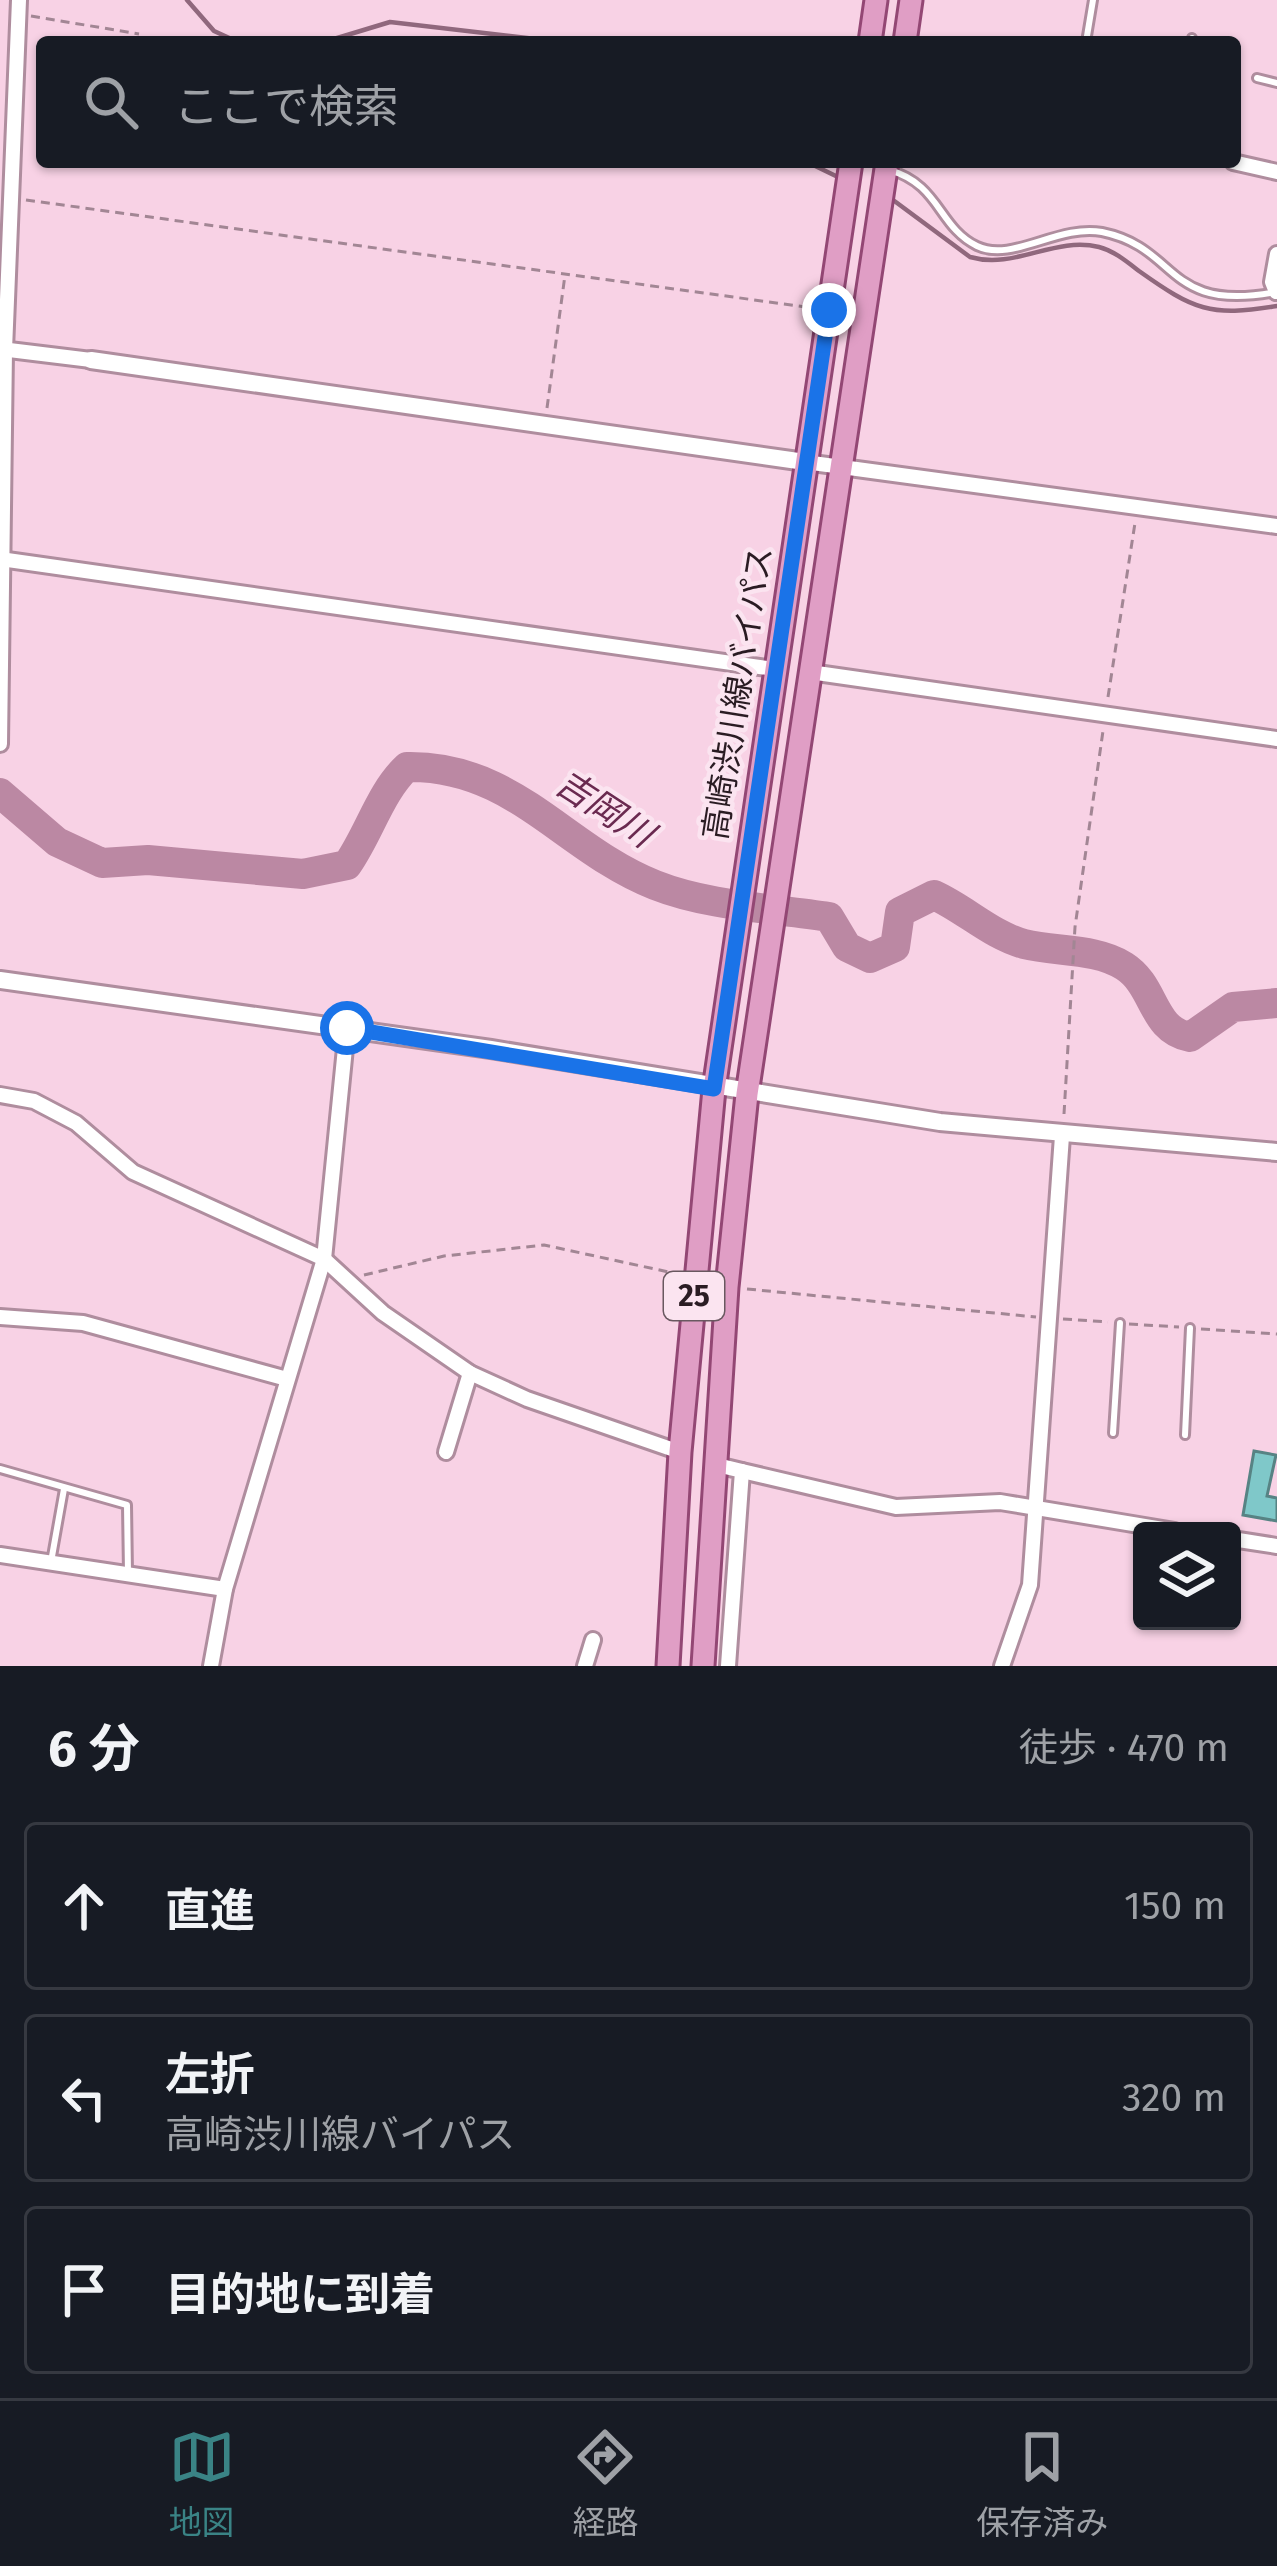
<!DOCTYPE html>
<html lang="ja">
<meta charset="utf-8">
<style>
:root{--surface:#171b24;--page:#242831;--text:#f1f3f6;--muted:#9ea1a6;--line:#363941;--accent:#3a8385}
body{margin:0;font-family:"Fira Sans","Noto Sans JP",sans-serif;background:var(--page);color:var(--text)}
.controls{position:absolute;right:36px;bottom:36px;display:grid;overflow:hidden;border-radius:12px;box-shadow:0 3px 9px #0004}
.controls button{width:108px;height:108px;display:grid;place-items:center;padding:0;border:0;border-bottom:3px solid var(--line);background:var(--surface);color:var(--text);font:60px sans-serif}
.stop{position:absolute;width:36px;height:36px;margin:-27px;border:9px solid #1a73e8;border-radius:50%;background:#fff}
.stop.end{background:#1a73e8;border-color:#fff;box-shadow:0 3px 12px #0008}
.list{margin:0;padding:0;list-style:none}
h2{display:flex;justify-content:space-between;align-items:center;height:156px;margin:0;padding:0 48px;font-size:51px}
h2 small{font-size:39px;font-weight:400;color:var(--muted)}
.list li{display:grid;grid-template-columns:78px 1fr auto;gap:36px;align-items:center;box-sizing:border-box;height:168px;margin:0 24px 24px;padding:0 24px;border:3px solid var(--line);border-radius:12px}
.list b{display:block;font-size:45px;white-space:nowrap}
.list p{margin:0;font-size:39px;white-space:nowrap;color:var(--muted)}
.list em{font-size:39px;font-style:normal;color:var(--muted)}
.icon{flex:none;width:66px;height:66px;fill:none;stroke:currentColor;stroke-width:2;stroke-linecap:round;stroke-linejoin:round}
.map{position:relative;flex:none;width:1277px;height:1666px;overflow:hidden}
.search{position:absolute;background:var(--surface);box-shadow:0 3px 9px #0004;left:36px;right:36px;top:36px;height:132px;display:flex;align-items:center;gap:30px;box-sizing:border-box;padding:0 42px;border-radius:12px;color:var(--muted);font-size:45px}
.sheet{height:732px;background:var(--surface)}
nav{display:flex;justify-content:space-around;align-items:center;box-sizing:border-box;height:168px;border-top:3px solid var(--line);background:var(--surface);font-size:33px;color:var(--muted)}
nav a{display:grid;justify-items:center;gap:6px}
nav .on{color:var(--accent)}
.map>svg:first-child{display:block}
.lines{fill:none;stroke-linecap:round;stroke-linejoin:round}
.stream{stroke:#90687d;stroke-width:4.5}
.river{stroke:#bb88a3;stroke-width:30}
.building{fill:#7fc8c9;stroke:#578384;stroke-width:3}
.service-casing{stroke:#af8d9e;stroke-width:12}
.minor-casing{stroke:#af8d9e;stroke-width:20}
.tertiary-casing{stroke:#af8d9e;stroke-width:22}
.primary-casing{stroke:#934774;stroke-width:27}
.path{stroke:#a28694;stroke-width:3;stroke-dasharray:9 6;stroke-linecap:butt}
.service{stroke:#fff;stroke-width:6}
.minor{stroke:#fff;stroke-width:14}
.tertiary{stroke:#fff;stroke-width:16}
.primary{stroke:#e09ec5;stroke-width:21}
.route{stroke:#1a73e8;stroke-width:15}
.labels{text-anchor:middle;stroke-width:9;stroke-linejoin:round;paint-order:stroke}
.shield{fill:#fbe4f0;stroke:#695860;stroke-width:3}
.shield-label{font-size:30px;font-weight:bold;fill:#2a1c23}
.street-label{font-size:33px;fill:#2a1c23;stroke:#fbe4f0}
.water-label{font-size:36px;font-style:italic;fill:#6a2a50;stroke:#fbe4f0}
</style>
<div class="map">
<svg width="1277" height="1666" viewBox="0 0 1277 1666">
<rect width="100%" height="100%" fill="#f8d2e5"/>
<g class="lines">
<g class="stream">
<path d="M187 0 214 31 238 42"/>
<path d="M324 42 390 22 561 42"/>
<path d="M807 162 840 178"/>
<path d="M889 197 970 257C1015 270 1054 236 1099 247 1114 251 1126 261 1139 271 1194 310 1210 317 1277 306"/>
</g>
<path class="river" d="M0 793 57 842 102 863 148 860 303 874 347 865C369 834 380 792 407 767 514 765 564 849 655 885 708 906 772 908 829 917L847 947 870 958 895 947 900 912 934 895C965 909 991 935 1024 944 1056 952 1096 948 1124 966 1156 986 1151 1030 1190 1037L1233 1007 1277 1003"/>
</g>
<path class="building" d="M1254 1451 1276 1455 1267 1496 1277 1498V1521L1243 1515Z"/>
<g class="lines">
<defs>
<g id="service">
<path d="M1086 42 1093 0"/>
<path d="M1191 42 1192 38"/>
<path d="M1257 78 1277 83"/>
<path d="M889 170C940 184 938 227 977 246 1012 263 1058 224 1102 232 1180 248 1164 313 1276 292"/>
<path d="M1113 1433 1120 1323"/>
<path d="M1185 1435 1190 1328"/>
<path d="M0 1469 127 1505 128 1573"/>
<path d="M51 1562 64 1489"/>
</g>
<g id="minor">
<path d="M1233 162 1277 172"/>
<path d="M1276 292 1272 282 1277 254"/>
<path d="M1 349 91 360"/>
<path d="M805 462 1277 526"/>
<path d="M0 559 774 669"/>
<path d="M810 672 1277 739"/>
<path d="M0 744 5 350 19 0"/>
<path d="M0 1095 34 1101 76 1123 133 1172 324 1259 383 1313 470 1373 527 1399 680 1452"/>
<path d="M0 1317 83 1323 287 1379"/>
<path d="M446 1452 470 1373"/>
<path d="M713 1464 742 1471 728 1666"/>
<path d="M742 1471 896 1507 1000 1502 1175 1531"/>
<path d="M1232 1539 1277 1546"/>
<path d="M0 1555 225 1589"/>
<path d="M211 1666 225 1589 324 1259 347 1028"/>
<path d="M585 1666 593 1640"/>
<path d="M1002 1666 1030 1585 1062 1136"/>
</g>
<g id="tertiary">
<path d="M91 360 805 462"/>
<path d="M0 980 491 1049 940 1122 1277 1152"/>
</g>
<g id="primary">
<path d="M870 42 876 0"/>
<path d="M905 42 911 0"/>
<path d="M668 1666 680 1452 714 1089 851 162"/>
<path d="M703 1666 727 1287 747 1094 887 162"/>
</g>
</defs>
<use href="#service" class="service-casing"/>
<use href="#minor" class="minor-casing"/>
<use href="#tertiary" class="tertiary-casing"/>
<use href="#primary" class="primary-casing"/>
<g class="path">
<path d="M31 16 139 34"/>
<path d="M26 200 813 308"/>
<path d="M547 408 565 275"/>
<path d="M1108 697 1135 523"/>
<path d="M1064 1114 1075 927 1103 731"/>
<path d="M364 1275 444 1256 544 1245 678 1274"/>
<path d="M747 1289 1036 1317"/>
<path d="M1063 1319 1108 1322"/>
<path d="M1129 1324 1179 1327"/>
<path d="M1201 1329 1277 1334"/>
</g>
<use href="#service" class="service"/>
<use href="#minor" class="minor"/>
<use href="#tertiary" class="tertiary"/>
<use href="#primary" class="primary"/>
</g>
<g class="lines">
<path class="route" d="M347 1028 714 1089 829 310"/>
</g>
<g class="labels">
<rect class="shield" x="664" y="1272" width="60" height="48" rx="9"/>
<g class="shield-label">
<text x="694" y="1306">25</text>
</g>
<g class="street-label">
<text transform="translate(737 693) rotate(-81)" y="12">高崎渋川線バイパス</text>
</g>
<g class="water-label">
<text transform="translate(605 808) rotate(33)" y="13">吉岡川</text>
</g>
</g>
</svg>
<div class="controls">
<button><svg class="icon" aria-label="layers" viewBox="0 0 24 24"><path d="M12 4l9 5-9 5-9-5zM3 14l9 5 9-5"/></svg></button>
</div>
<div class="stop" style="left:347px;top:1028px"></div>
<div class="stop end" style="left:829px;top:310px"></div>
<div class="search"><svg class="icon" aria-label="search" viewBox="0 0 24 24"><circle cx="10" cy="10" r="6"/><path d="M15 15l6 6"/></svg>ここで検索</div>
</div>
<section class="sheet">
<h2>6 分<small>徒歩 · 470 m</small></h2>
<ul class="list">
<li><svg class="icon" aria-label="ahead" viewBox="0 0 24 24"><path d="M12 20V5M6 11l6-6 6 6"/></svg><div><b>直進</b></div><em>150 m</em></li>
<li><svg class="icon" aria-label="left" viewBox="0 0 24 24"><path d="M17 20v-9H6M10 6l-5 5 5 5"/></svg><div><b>左折</b><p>高崎渋川線バイパス</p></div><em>320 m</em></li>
<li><svg class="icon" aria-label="arrive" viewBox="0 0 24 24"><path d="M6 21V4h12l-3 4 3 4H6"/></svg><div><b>目的地に到着</b></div></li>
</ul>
</section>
<nav>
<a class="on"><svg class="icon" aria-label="map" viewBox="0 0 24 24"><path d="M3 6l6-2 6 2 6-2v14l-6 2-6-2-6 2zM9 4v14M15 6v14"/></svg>地図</a>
<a><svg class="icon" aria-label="directions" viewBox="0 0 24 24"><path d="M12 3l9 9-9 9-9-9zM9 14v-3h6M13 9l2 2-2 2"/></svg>経路</a>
<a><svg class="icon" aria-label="saved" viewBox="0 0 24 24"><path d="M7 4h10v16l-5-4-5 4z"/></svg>保存済み</a>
</nav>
